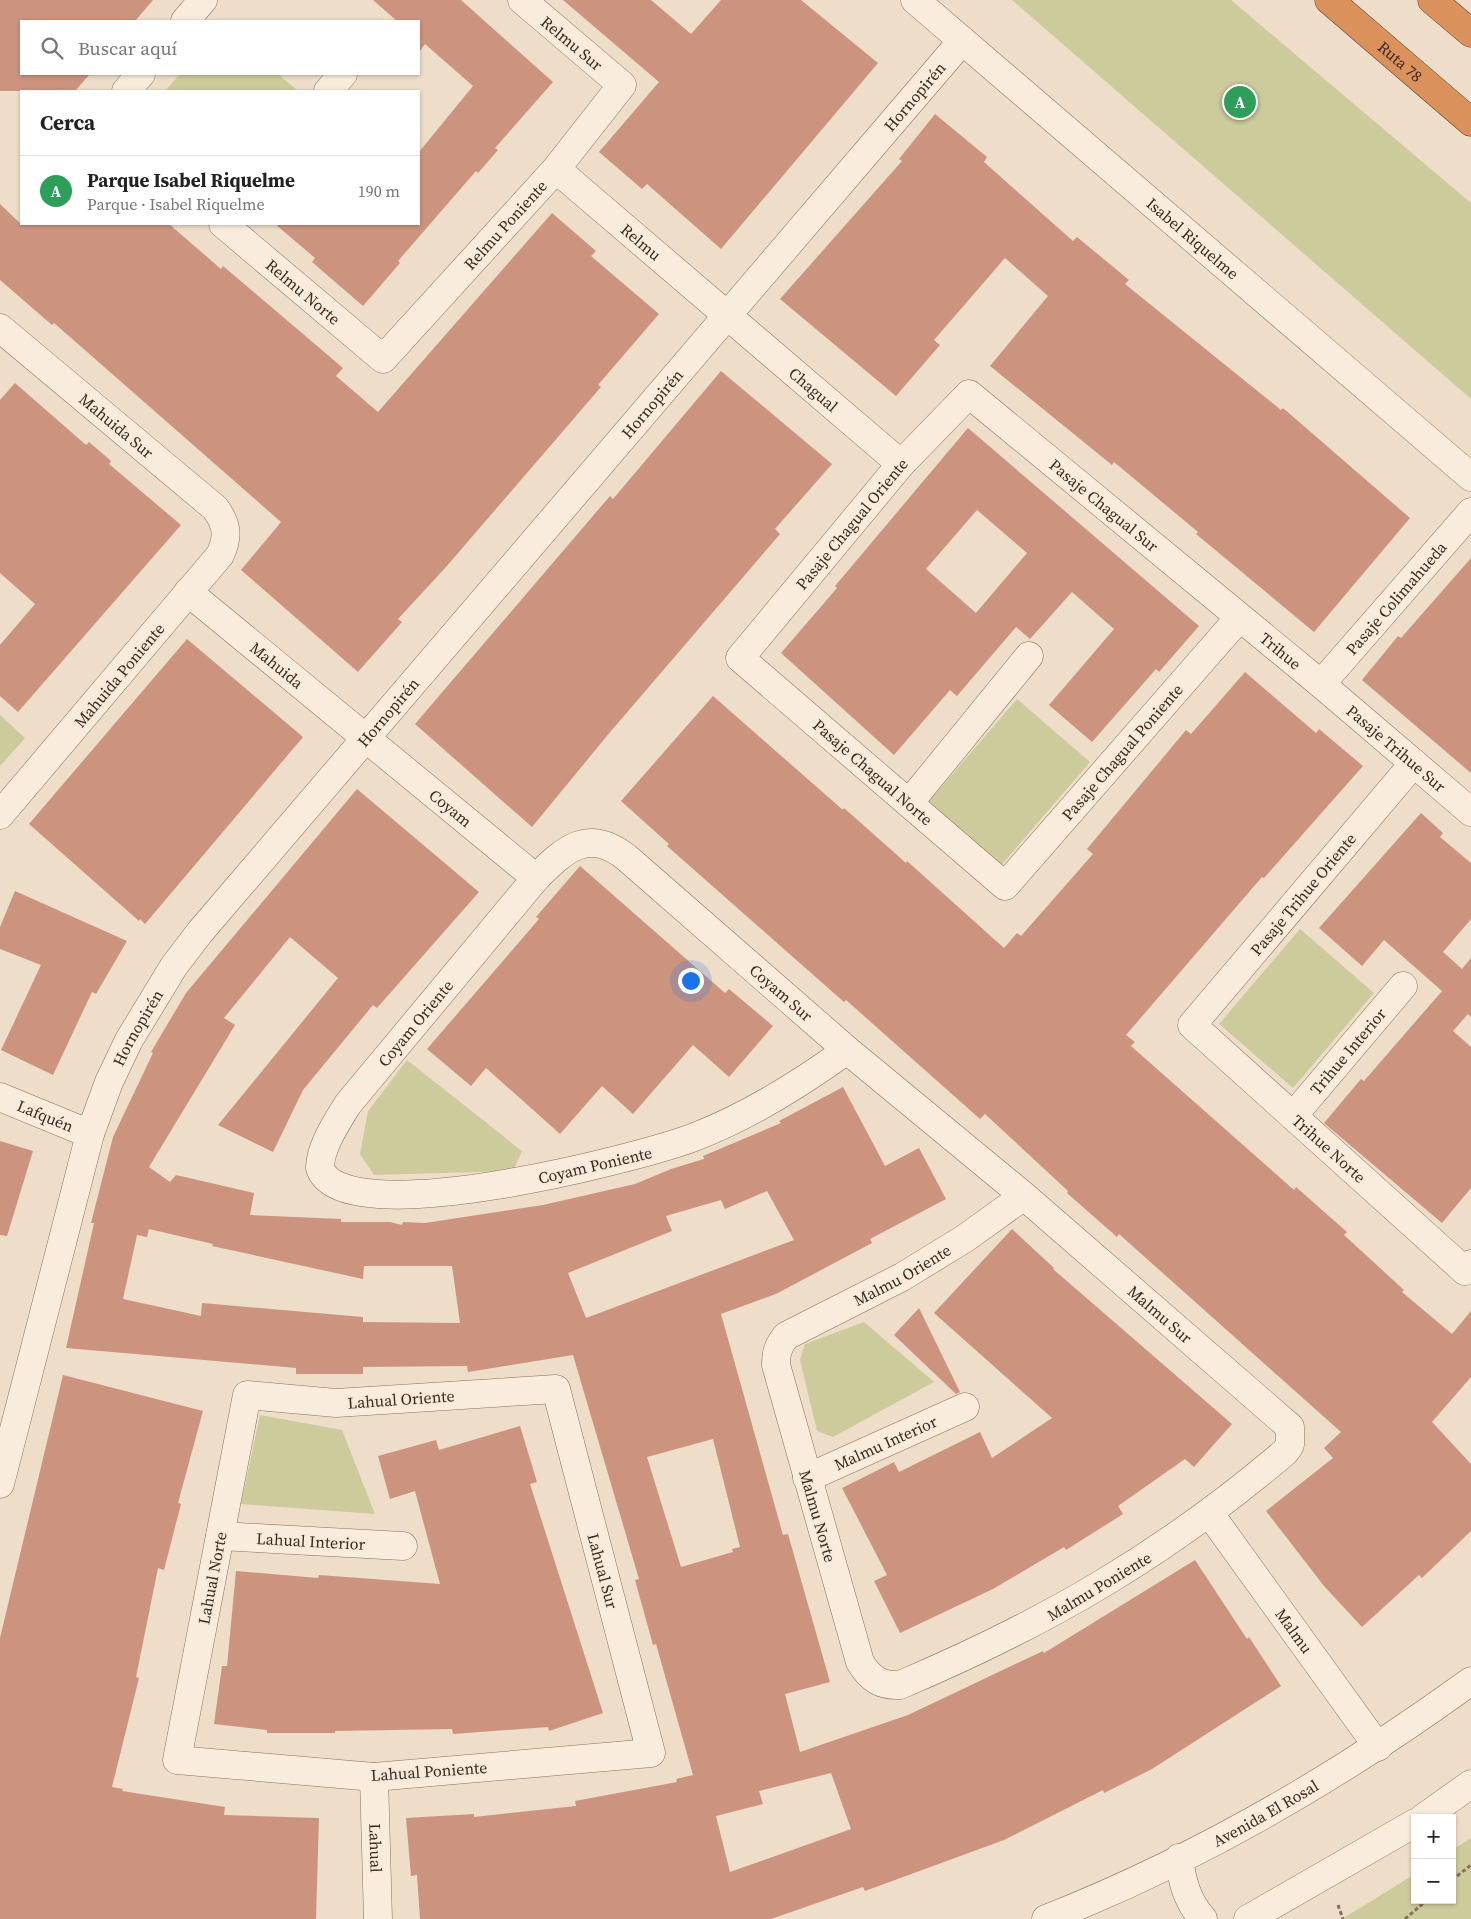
<!DOCTYPE html>
<html lang="es">
<meta charset="utf-8">
<style>
:root{--surface:#fff;--page:#f2f2f2;--text:#222;--muted:#767676;--line:#e0e0e0;--accent:#992e3e}
body{margin:0;font-family:"Source Serif 4",serif;background:var(--page);color:var(--text)}
.controls{position:absolute;right:15px;bottom:15px;display:grid;overflow:hidden;border-radius:0px;box-shadow:0 1px 4px #0004}
.controls button{width:45px;height:45px;display:grid;place-items:center;padding:0;border:0;border-bottom:1px solid var(--line);background:var(--surface);color:var(--text);font:25px sans-serif}
.you{position:absolute;left:690px;top:980px;width:18px;height:18px;margin:-12px;border:4px solid #fff;border-radius:50%;background:#1a73e8;box-shadow:0 0 0 8px #1a73e833}
.badge{display:grid;place-items:center;width:32px;height:32px;border-radius:50%;background:var(--accent);color:#fff;font-size:16px;font-weight:700}
.pin{position:absolute;translate:-50% -50%;border:2px solid #fff;box-shadow:0 1px 5px #0006}
.list{margin:0;padding:0;list-style:none}
h2{display:flex;justify-content:space-between;align-items:center;height:65px;margin:0;padding:0 20px;font-size:21px}
h2 small{font-size:16px;font-weight:400;color:var(--muted)}
.list li{display:grid;grid-template-columns:32px 1fr auto;gap:15px;align-items:center;box-sizing:border-box;height:70px;padding:0 20px;border-top:1px solid var(--line)}
.list b{display:block;font-size:19px;white-space:nowrap}
.list p{margin:0;font-size:16px;white-space:nowrap;color:var(--muted)}
.list em{font-size:16px;font-style:normal;color:var(--muted)}
.icon{flex:none;width:28px;height:28px;fill:none;stroke:currentColor;stroke-width:2;stroke-linecap:round;stroke-linejoin:round}
.map{position:relative;flex:none;width:1471px;height:1919px;overflow:hidden}
.search{position:absolute;background:var(--surface);box-shadow:0 1px 4px #0004;left:20px;top:20px;width:400px;height:55px;display:flex;align-items:center;gap:12px;box-sizing:border-box;padding:0 18px;border-radius:0px;color:var(--muted);font-size:19px}
.panel{position:absolute;background:var(--surface);box-shadow:0 1px 4px #0004;left:20px;top:90px;width:400px;height:135px;border-radius:0px}
.map>svg:first-child{display:block}
.green{fill:#cdcb9c}
.building{fill:#cc947f;fill-rule:evenodd}
.lines{fill:none;stroke-linecap:round;stroke-linejoin:round}
.minor-casing{stroke:#8a6f5d;stroke-width:29}
.highway-casing{stroke:#593e31;stroke-width:29}
.path{stroke:#8a6f5d;stroke-width:3;stroke-dasharray:4 2.5;stroke-linecap:butt}
.minor{stroke:#f9ecdc;stroke-width:28}
.highway{stroke:#db915c;stroke-width:28}
.labels{text-anchor:middle;stroke-width:4;stroke-linejoin:round;paint-order:stroke}
.street-label{font-size:16px;fill:#3b2a20;stroke:#f6e9d8}
</style>
<div class="map">
<svg width="1471" height="1919" viewBox="0 0 1471 1919">
<rect width="100%" height="100%" fill="#eeddc8"/>
<g class="green">
<path d="M1012 0H1231L1471 203V399Z"/>
<path d="M180 74H278L298 91H165Z"/>
<path d="M1017 699 1090 762 998 869 925 806Z"/>
<path d="M0 715 25 738 0 766Z"/>
<path d="M1300 929 1374 993 1293 1088 1219 1024Z"/>
<path d="M407 1060 522 1151 513 1171 374 1175 360 1154 368 1111Z"/>
<path d="M864 1322 934 1382 833 1437 817 1431 800 1360 805 1344Z"/>
<path d="M260 1415 342 1430 375 1514 241 1504Z"/>
<path d="M1471 1838V1919H1342L1415 1874V1900H1452V1850Z"/>
</g>
<g class="building">
<path d="M0 0H153L135 21H21V74H90L75 91H0Z"/>
<path d="M373 0H461L553 82 495 148 498 150 478 173 476 171 398 261 400 263 363 306 312 262 315 258 275 224H419V152L473 86 425 44 419 52V21H397Z"/>
<path d="M563 0H651L691 34 721 0H801L878 63 721 249 647 184 642 189 599 152 659 82Z"/>
<path d="M935 114 987 157 984 162 1073 241 1077 237 1129 280 1125 284 1281 410 1283 408 1410 518 1314 632 1196 534 1198 532 1114 462 1112 465 990 366 1048 296 1005 258 934 340 940 345 896 396 780 299 902 161 899 159Z"/>
<path d="M0 204 21 224H169L221 269 223 266 343 368 336 376 378 412 552 213 596 251 591 256 659 314 598 385 601 387 446 567 398 619 402 622 358 672 241 570 281 522 54 323 52 325 0 280Z"/>
<path d="M721 371 832 464 775 529 780 534 611 731 532 827 415 724 610 496 613 499Z"/>
<path d="M15 383 86 445 89 442 111 461 109 464 181 525 18 712 0 696V645L35 604 0 573V400Z"/>
<path d="M968 428 1199 626 1159 672 1156 669 1092 742 1049 705 1114 629 1072 592 1030 639 1016 627 957 696 950 690 894 755 781 653 837 588 835 586ZM977 510 1027 553 976 613 926 569Z"/>
<path d="M1471 558V773L1362 680 1398 636 1401 638Z"/>
<path d="M187 639 303 737 145 924 140 919 139 921 29 824Z"/>
<path d="M1245 672 1316 733 1319 729 1363 766 1264 878 1262 877 1126 1035 1135 1042 1131 1046 1294 1190 1296 1187 1347 1232 1344 1235 1404 1290 1402 1292 1452 1334 1471 1311V1377L1432 1422 1471 1464V1531L1422 1578 1419 1575 1362 1627 1324 1586 1266 1511 1333 1458 1324 1448 1341 1432 1119 1234 1117 1237 1067 1193 1068 1191 985 1114 980 1119 846 1000 844 1002 667 846 669 844 621 801 713 696 843 810 844 808 906 863 907 861 1004 948 1017 933 1021 936 1093 854 1087 849 1186 730 1191 734Z"/>
<path d="M357 789 479 892 377 1008 373 1005 303 1090 273 1152 218 1125 338 978 290 937 224 1018 235 1025 149 1167 170 1182 176 1175 254 1193 250 1215 341 1219V1222H390L402 1225 403 1222 425 1223 543 1205 635 1184 671 1169 704 1159 703 1156 781 1123 779 1121 843 1087 885 1166 919 1148 946 1199 870 1239 872 1243 776 1294 721 1314 783 1535 788 1534 830 1682 785 1694 800 1752 908 1715 1043 1651 1044 1653 1195 1560 1247 1639 1249 1637 1281 1686 1152 1769 1104 1793 1103 1790 1004 1840 865 1891 863 1887 771 1919H420L417 1875 411 1876 406 1818 474 1814V1817L576 1806 575 1801 677 1782 676 1779 693 1775 656 1644 653 1645 635 1580 639 1579 573 1355 468 1372 467 1366 363 1367V1374H296V1368L66 1348 94 1223H91L113 1137 153 1053 151 1052 186 993ZM767 1191 794 1240 586 1318 568 1273 672 1231 666 1216 721 1200 725 1209ZM149 1229 213 1244 212 1246 363 1279 364 1266H452L460 1323 363 1322V1317L202 1303 201 1316 123 1299 137 1235 147 1237ZM713 1439 740 1547 732 1549 733 1552 681 1567 647 1457ZM831 1773 851 1829 730 1872 716 1816 763 1804 759 1791Z"/>
<path d="M1421 813 1443 833 1440 837 1471 863V919L1443 952 1462 969 1471 958V1017L1468 1014 1453 1031 1471 1047V1188L1442 1223 1324 1123 1361 1079 1364 1081 1442 991 1384 940 1362 966 1319 928Z"/>
<path d="M580 866 725 993 729 989 773 1026 729 1077 693 1045 633 1114 602 1086 560 1134 486 1068 471 1086 427 1049 539 919 536 917Z"/>
<path d="M15 891 127 941 96 994 92 992 53 1075 1 1050 41 965 0 949V927Z"/>
<path d="M0 1141 33 1151 7 1236 0 1235Z"/>
<path d="M1012 1229 1054 1268 1053 1269 1232 1424 1194 1467 1185 1459 1118 1506 1123 1514 1066 1550 1064 1547 993 1589 900 1633 874 1581 887 1575 842 1488 894 1462 899 1472 980 1432 992 1458 1052 1418 934 1313Z"/>
<path d="M919 1308 960 1392 956 1394 894 1335Z"/>
<path d="M63 1375 203 1411 178 1503 181 1504 164 1570 158 1568 136 1677 139 1678 112 1787 123 1789 122 1791 225 1807 224 1815 319 1818 316 1919H0V1638Z"/>
<path d="M520 1426 537 1482 530 1484 603 1713 549 1731 548 1727 453 1734 452 1729 335 1731V1733H267V1730L214 1724 222 1666H227L236 1571 318 1578 319 1575 440 1584 415 1491 390 1499 378 1456 436 1440 439 1450Z"/>
</g>
<g class="lines">
<defs>
<g id="minor">
<path id="s1" d="M915 0 1471 477"/>
<path d="M185 21 203 0"/>
<path d="M126 91 141 74"/>
<path d="M328 91 343 74"/>
<path id="s2" d="M556 169 901 464"/>
<path id="s3" d="M223 224 383 359 556 169 622 85 522 0"/>
<path id="s4" d="M0 328 215 508C227 524 229 536 220 555L0 815"/>
<path id="s5" d="M188 592 536 878"/>
<path id="s6" d="M1239 618 1005 886 740 658 901 464 969 394 1321 684 1471 812"/>
<path id="s7" d="M1321 684 1471 512"/>
<path id="s8" d="M1414 763 1192 1025 1465 1271 1471 1264"/>
<path d="M909 803 1029 656"/>
<path id="s9" d="M847 1050C800 1084 751 1115 697 1136 645 1157 342 1235 320 1168 320 1147 337 1122 348 1104L536 878C565 849 588 827 627 858L847 1050 1024 1196 1290 1427V1445L1285 1452C1164 1555 1046 1623 900 1685 881 1686 870 1679 860 1662L776 1365C776 1353 778 1346 786 1336L902 1277 964 1239 1024 1196"/>
<path id="s10" d="M0 1097 90 1134"/>
<path id="s11" d="M1293 1116 1403 986"/>
<path d="M556 1389 651 1753 374 1777 177 1760 247 1395 336 1403Z"/>
<path id="s12" d="M807 1478 965 1407"/>
<path id="s13" d="M0 1484 90 1134 109 1082 129 1040 174 966 200 932 962 41"/>
<path id="s14" d="M1210 1514 1378 1747"/>
<path id="s15" d="M220 1536 403 1546"/>
<path id="s16" d="M374 1777 378 1919"/>
<path d="M1423 1818 1471 1784"/>
<path d="M1179 1858C1182 1881 1187 1901 1203 1919"/>
<path id="s17" d="M1046 1919C1198 1859 1339 1777 1471 1681"/>
<path d="M1248 1919 1415 1823"/>
</g>
<g id="highway">
<path id="s18" d="M1329 0 1471 122"/>
<path d="M1432 0 1471 33"/>
</g>
</defs>
<use href="#minor" class="minor-casing"/>
<use href="#highway" class="highway-casing"/>
<g class="path">
<path d="M1452 1880 1471 1865"/>
<path d="M1338 1905 1343 1919"/>
<path d="M1405 1919 1427 1900"/>
</g>
<use href="#minor" class="minor"/>
<use href="#highway" class="highway"/>
</g>
<g class="labels">
<g class="street-label">
<text transform="translate(572 43) rotate(40)" y="6">Relmu Sur</text>
<text dy="6" stroke="none"><textPath href="#s18" startOffset="94">Ruta 78</textPath></text>
<text dy="6" stroke="none"><textPath href="#s13" startOffset="1692">Hornopirén</textPath></text>
<text dy="6" stroke="none"><textPath href="#s3" startOffset="391">Relmu Poniente</textPath></text>
<text dy="6" stroke="none"><textPath href="#s1" startOffset="366">Isabel Riquelme</textPath></text>
<text dy="6" stroke="none"><textPath href="#s2" startOffset="112">Relmu</textPath></text>
<text dy="6" stroke="none"><textPath href="#s3" startOffset="105">Relmu Norte</textPath></text>
<text dy="6" stroke="none"><textPath href="#s2" startOffset="339">Chagual</textPath></text>
<text dy="6" stroke="none"><textPath href="#s13" startOffset="1288">Hornopirén</textPath></text>
<text dy="6" stroke="none"><textPath href="#s4" startOffset="152">Mahuida Sur</textPath></text>
<text dy="6" stroke="none"><textPath href="#s6" startOffset="1230">Pasaje Chagual Sur</textPath></text>
<text dy="6" stroke="none"><textPath href="#s6" startOffset="880">Pasaje Chagual Oriente</textPath></text>
<text dy="6" stroke="none"><textPath href="#s7" startOffset="114">Pasaje Colimahueda</textPath></text>
<text dy="6" stroke="none"><textPath href="#s6" startOffset="1459">Trihue</textPath></text>
<text dy="6" stroke="none"><textPath href="#s5" startOffset="115">Mahuida</textPath></text>
<text transform="translate(119 675) rotate(-50)" y="6">Mahuida Poniente</text>
<text dy="6" stroke="none"><textPath href="#s13" startOffset="882">Hornopirén</textPath></text>
<text dy="6" stroke="none"><textPath href="#s6" startOffset="1610">Pasaje Trihue Sur</textPath></text>
<text transform="translate(1122 752) rotate(-49)" y="6">Pasaje Chagual Poniente</text>
<text transform="translate(873 772) rotate(41)" y="6">Pasaje Chagual Norte</text>
<text dy="6" stroke="none"><textPath href="#s5" startOffset="340">Coyam</textPath></text>
<text transform="translate(1303 894) rotate(-50)" y="6">Pasaje Trihue Oriente</text>
<text dy="6" stroke="none"><textPath href="#s9" startOffset="1242">Coyam Sur</textPath></text>
<text dy="6" stroke="none"><textPath href="#s9" startOffset="742">Coyam Oriente</textPath></text>
<text dy="6" stroke="none"><textPath href="#s13" startOffset="478">Hornopirén</textPath></text>
<text dy="6" stroke="none"><textPath href="#s11" startOffset="85">Trihue Interior</textPath></text>
<text dy="6" stroke="none"><textPath href="#s10" startOffset="49">Lafquén</textPath></text>
<text dy="6" stroke="none"><textPath href="#s8" startOffset="528">Trihue Norte</textPath></text>
<text transform="translate(595 1165) rotate(-13)" y="6">Coyam Poniente</text>
<text dy="6" stroke="none"><textPath href="#s9" startOffset="2910">Malmu Oriente</textPath></text>
<text dy="6" stroke="none"><textPath href="#s9" startOffset="1739">Malmu Sur</textPath></text>
<text transform="translate(401 1399) rotate(-4)" y="6">Lahual Oriente</text>
<text dy="6" stroke="none"><textPath href="#s12" startOffset="86">Malmu Interior</textPath></text>
<text transform="translate(818 1516) rotate(74)" y="6">Malmu Norte</text>
<text dy="6" stroke="none"><textPath href="#s15" startOffset="91">Lahual Interior</textPath></text>
<text transform="translate(603 1571) rotate(75)" y="6">Lahual Sur</text>
<text transform="translate(212 1578) rotate(-79)" y="6">Lahual Norte</text>
<text transform="translate(1099 1586) rotate(-31)" y="6">Malmu Poniente</text>
<text dy="6" stroke="none"><textPath href="#s14" startOffset="144">Malmu</textPath></text>
<text transform="translate(429 1771) rotate(-4)" y="6">Lahual Poniente</text>
<text dy="6" stroke="none"><textPath href="#s17" startOffset="244">Avenida El Rosal</textPath></text>
<text dy="6" stroke="none"><textPath href="#s16" startOffset="71">Lahual</textPath></text>
</g>
</g>
</svg>
<div class="controls">
<button>+</button>
<button>−</button>
</div>
<div class="you"></div>
<div class="pin badge" style="left:1240px;top:102px;background:#2e9e5b">A</div>
<div class="search"><svg class="icon" aria-label="search" viewBox="0 0 24 24"><circle cx="10" cy="10" r="6"/><path d="M15 15l6 6"/></svg>Buscar aquí</div>
<section class="panel">
<h2>Cerca<small></small></h2>
<ul class="list">
<li><span class="badge" style="background:#2e9e5b">A</span><div><b>Parque Isabel Riquelme</b><p>Parque · Isabel Riquelme</p></div><em>190 m</em></li>
</ul>
</section>
</div>
